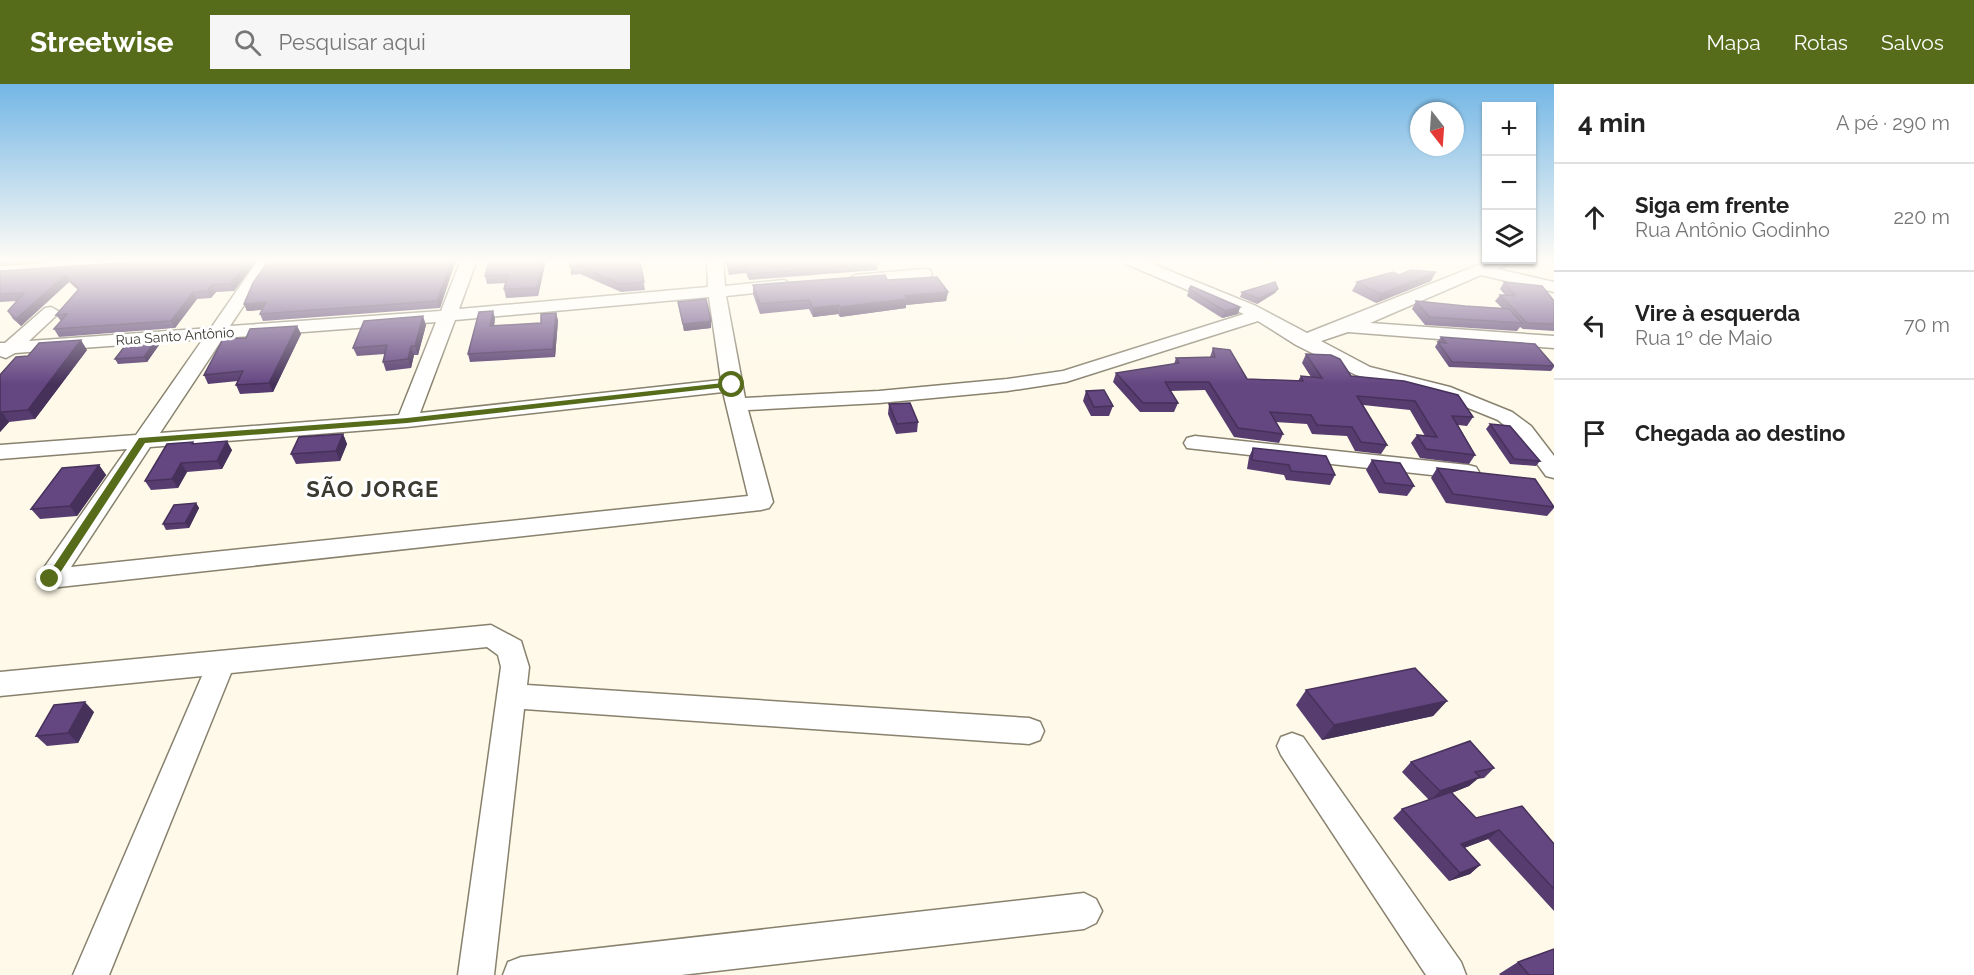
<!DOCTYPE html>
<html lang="pt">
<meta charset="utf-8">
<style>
:root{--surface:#fff;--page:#f6f6f6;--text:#222;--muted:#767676;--line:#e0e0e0;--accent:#566c1b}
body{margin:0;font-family:Raleway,sans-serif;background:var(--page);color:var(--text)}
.controls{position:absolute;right:18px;top:18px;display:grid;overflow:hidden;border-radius:0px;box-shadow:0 2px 4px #0004}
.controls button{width:54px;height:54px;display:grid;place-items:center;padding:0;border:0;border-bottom:2px solid var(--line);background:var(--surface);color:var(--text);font:30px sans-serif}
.compass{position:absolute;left:1410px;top:18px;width:54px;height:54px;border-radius:50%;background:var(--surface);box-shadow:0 2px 4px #0004;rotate:163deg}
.stop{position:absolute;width:18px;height:18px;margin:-14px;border:4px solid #566c1b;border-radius:50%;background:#fff}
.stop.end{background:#566c1b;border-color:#fff;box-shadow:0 2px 6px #0008}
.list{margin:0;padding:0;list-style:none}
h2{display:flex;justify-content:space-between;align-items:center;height:78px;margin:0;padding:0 24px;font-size:26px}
h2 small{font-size:20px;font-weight:400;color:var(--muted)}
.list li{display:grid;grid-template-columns:39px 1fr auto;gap:18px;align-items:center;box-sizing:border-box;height:108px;padding:0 24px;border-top:2px solid var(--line)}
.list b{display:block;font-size:22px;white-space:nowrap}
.list p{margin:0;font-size:20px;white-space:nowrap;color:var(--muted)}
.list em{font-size:20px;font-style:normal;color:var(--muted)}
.icon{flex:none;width:33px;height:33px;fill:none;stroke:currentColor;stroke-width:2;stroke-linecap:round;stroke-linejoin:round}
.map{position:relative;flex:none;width:1554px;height:891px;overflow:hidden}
header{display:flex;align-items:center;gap:36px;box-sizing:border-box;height:84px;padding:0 30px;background:var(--accent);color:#fff}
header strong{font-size:28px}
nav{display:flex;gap:33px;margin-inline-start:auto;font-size:21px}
.search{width:420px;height:54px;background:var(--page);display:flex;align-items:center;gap:15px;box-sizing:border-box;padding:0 21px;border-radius:0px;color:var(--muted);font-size:22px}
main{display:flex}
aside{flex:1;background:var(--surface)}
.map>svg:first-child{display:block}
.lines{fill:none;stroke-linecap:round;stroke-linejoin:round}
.minor-casing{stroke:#87816e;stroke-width:3}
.minor{fill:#fff;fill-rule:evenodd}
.wall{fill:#563c6f}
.shaded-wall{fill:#46315a}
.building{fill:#644681;stroke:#46315a;stroke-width:1.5}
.route{fill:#566c1b}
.labels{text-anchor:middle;stroke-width:6;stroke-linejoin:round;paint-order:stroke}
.far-street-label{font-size:14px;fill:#3d3a32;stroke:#fff}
.district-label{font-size:22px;font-weight:bold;letter-spacing:1.5px;fill:#3d3a32;stroke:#fff}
</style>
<header>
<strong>Streetwise</strong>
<div class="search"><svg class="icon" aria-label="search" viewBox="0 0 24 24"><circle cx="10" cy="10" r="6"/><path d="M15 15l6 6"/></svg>Pesquisar aqui</div>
<nav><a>Mapa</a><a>Rotas</a><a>Salvos</a></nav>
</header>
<main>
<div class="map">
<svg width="1554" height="891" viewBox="0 0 1554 891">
<rect width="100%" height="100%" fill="#fef9e8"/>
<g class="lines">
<defs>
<g id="minor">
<path d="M101 176H176L168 181 0 192V182Z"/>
<path d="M258 176H274L230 242 441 227 461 176H477L459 225 708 203 707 176H723L725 202 784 196 792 201 784 206 726 212 745 314 879 307 1007 295 1063 287 1244 230 1124 179 1122 176H1143L1256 222 1307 249 1491 176H1512L1510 179 1497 185 1554 198V208L1481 191 1370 239 1554 252V264L1348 248 1321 257 1370 283 1450 303 1512 328 1531 342 1554 372V394L1546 392 1517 352 1498 336 1436 311 1356 291 1296 261 1258 237 1066 298 1007 307 879 319 748 326 773 418 769 424 761 426 50 504 41 502 37 495 41 488 127 365 0 375V361L136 351 203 255 15 269 6 274 0 272V259H5L45 224 51 223 60 228 29 257 211 244ZM709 213 721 296 420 329 455 236ZM436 238 399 331 160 349 223 254ZM723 308 748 412 71 483 150 363 407 343Z"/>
<path d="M924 185 930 186 932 190 930 194 855 201 847 196 855 191Z"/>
<path d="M1195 352 1468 381 1476 383 1479 388 1476 393 1468 395 1187 364 1184 359 1187 354Z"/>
<path d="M491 541 521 557 529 583 527 601 1029 634 1040 638 1044 647 1040 656 1029 660 524 625 494 891H458L501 583 498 571 487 563 231 589 109 891H73L202 592 0 612V588Z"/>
<path d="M1292 649 1303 653 1461 878 1466 891H1426L1281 671 1277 662 1281 653Z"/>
<path d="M1084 809 1096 815 1102 827 1096 839 1084 845 681 891H503L508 878 521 873Z"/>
</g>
</defs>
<use href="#minor" class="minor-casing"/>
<use href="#minor" class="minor"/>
</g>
<g class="wall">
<path d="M0 176H71L0 180Z"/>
<path d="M164 176H257L234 207 216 208 211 214 197 215 175 244 59 253 54 245 61 237 56 231 78 206 69 198 21 242 13 235 8 227 17 217 0 218V187Z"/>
<path d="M269 176H458L454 182 440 224 263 237 260 230 262 226 247 227 244 220Z"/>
<path d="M489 176H546L538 212 506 214 504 205 505 199 487 200 485 192Z"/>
<path d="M570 176H643H640L645 206 621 208 580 190 571 191Z"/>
<path d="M725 176H875L878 180 877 186 749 196 746 189 729 191Z"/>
<path d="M1168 176H1185L1169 177Z"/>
<path d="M1399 191 1431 197 1376 219 1352 207 1357 198Z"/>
<path d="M887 196 948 208 946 217 906 221V224L840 233 838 230 813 233 809 225 760 230 753 210V201Z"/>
<path d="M1504 198 1554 217V247L1523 245 1520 243 1517 247 1425 241 1412 225 1416 217 1465 222 1502 224 1495 217 1500 211H1505L1500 205Z"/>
<path d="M1189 205 1240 223 1238 230 1222 234 1187 212Z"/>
<path d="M1278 205 1275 209 1257 220 1240 213 1242 208Z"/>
<path d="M678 218 711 244 684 247Z"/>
<path d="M556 229 558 237 555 273 470 278 468 270 495 234 494 242 541 239Z"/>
<path d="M426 241 418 271H414L411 284 386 287 383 278 385 270 357 272 353 264Z"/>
<path d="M297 242 301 250 273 308 240 310 236 301 238 297 208 300 204 291 246 254Z"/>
<path d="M1441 253 1554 281V283L1551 287 1449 283 1435 263 1438 258H1439L1438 257Z"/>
<path d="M159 261 147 278 118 280 115 275Z"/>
<path d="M1213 264 1247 295 1298 297 1301 292 1311 293 1302 279 1306 270 1351 292 1473 333 1467 342 1458 341 1475 371 1469 380 1420 374 1411 359 1417 351 1425 352 1410 326 1363 321 1387 361 1381 370 1355 367 1347 352 1312 350 1307 340 1275 338 1283 350 1279 359 1234 353 1205 306 1170 307 1178 319 1174 328H1140L1113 298 1116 289 1174 280 1176 274 1210 273Z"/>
<path d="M87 266 35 335 9 338 0 348V291Z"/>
<path d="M1086 307 1113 322 1109 332H1091L1083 317Z"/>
<path d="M889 320 918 338 917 348 896 350 888 330Z"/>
<path d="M1490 340 1540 377 1536 382 1510 380 1486 345Z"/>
<path d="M343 350 347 360 340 377 296 380 291 370Z"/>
<path d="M193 358 194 360 232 366 222 385 187 388 178 404 151 406 145 397Z"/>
<path d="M1253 364 1335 391 1330 401 1286 396 1284 391 1247 385 1249 373Z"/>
<path d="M1372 376 1414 402 1407 412 1379 409 1366 386Z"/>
<path d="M99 381 106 391 77 432 40 435 31 425Z"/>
<path d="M1437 384 1554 422V424L1547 432 1446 419 1431 394Z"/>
<path d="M196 419 199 424 189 444 166 446 163 440Z"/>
<path d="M1306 606 1447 617 1433 632 1322 656 1296 621Z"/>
<path d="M94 628 78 659 47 662 36 652Z"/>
<path d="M1411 678 1494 684 1484 694 1477 695 1469 702 1452 709 1476 734 1554 760V827L1488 755 1464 764 1480 781 1470 790 1449 797 1393 734 1402 725 1429 716 1402 688Z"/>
<path d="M1518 878 1554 891H1500L1499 890Z"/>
</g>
<g class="shaded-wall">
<path d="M248 176H257L234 207 230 200Z"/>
<path d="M452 176H458L454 182 440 224 437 217Z"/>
<path d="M543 176H546L538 212 537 204Z"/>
<path d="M1436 188 1431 197 1376 219 1381 210Z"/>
<path d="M65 191 69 198 21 242 16 235Z"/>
<path d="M212 201 216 208 211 214 207 207Z"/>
<path d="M1278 205 1275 209 1257 220 1259 215Z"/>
<path d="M193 208 197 215 175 244 171 237Z"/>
<path d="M948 208 946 217 906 221V224L840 233V223L905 212Z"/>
<path d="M266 218 269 225 247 227 244 220Z"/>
<path d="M839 221 838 230 813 233V224Z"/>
<path d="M1240 223 1238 230 1222 234 1225 227Z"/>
<path d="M493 227 495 234 493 250 490 242Z"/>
<path d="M556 229 558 237 555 273 553 265Z"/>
<path d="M423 232 426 241 418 271 415 262Z"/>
<path d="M711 237V244L684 247 683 240Z"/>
<path d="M297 242 301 250 273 308 269 299Z"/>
<path d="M81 256 87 266 35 335 28 326Z"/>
<path d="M156 256 159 261 147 278 144 273Z"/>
<path d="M411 262 414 271 411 284 408 275Z"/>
<path d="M2 328 9 338 0 348V330Z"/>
<path d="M343 350 347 360 340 377 336 367Z"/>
<path d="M227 357 232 366 222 385 217 377Z"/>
<path d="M181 379 187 388 178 404 172 395Z"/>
<path d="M99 381 106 391 77 432 70 422Z"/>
<path d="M196 419 199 424 189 444 185 439Z"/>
<path d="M1447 617 1433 632 1322 656 1334 641Z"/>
<path d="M85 618 94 628 78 659 68 649Z"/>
<path d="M1480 693 1469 702 1430 717 1440 707Z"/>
<path d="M1499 746 1488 755 1451 769 1461 760Z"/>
<path d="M1480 781 1470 790 1449 797 1460 789Z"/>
</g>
<g class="building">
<path d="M164 176H248L230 200 212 201 207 207 193 208 171 237 54 245 67 230 56 231 79 205 65 191 16 235 8 227 24 209 0 210V187Z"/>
<path d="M269 176H452L437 217 260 230 266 218 244 220 253 199Z"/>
<path d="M489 176H543L537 204 504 205 508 191 485 192Z"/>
<path d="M570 176H640L644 198 620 200 579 182 570 183Z"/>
<path d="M726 176H875L878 180 748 190 746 183 729 185Z"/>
<path d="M1411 186 1436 188 1381 210 1357 198 1393 188 1399 191Z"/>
<path d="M885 191 887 196 937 193 948 208 905 212 907 215 840 223 839 221 813 224 809 216 760 220 753 201Z"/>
<path d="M1275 198 1278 205 1259 215 1242 208Z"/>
<path d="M1504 198 1542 202 1554 217V240L1527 239 1500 211 1515 212Z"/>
<path d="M1191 202 1240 223 1225 227 1189 205Z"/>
<path d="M706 215 711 237 683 240 678 218Z"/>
<path d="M1416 217 1465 222 1509 225 1522 239 1429 233Z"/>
<path d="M493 227 490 242 541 239V230L556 229 553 265 468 270 479 228Z"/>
<path d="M423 232 415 262H411L408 275 383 278 387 261 353 264 364 237Z"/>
<path d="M297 242 269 299 236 301 243 287 204 291 223 255 246 254 250 245Z"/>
<path d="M1441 253 1535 260 1554 282 1452 278 1438 258 1446 259Z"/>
<path d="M81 256 28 326 2 328 0 330V291L16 273 28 272 39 259Z"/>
<path d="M156 256 144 273 115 275 128 258Z"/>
<path d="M1213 264 1230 266 1247 295 1303 297 1301 292 1322 294 1306 270 1331 271 1340 275 1351 292 1404 297 1458 311 1473 333 1452 332 1475 371 1426 365 1417 351 1437 353 1415 317 1357 312 1387 361 1361 358 1352 343 1317 341 1311 331 1270 328 1283 350 1238 344 1209 298H1165L1178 319H1143L1116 289 1179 279 1176 274 1215 273Z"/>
<path d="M1104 306 1113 322 1094 323 1086 307Z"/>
<path d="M910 319 918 338 897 340 889 320Z"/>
<path d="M1490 340 1510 342 1540 377 1514 375Z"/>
<path d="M343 350 336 367 291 370 299 353Z"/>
<path d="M227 357 217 377 181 379 172 395 145 397 167 360 193 358 192 360Z"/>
<path d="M1253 364 1326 372 1335 391 1291 387 1289 381 1252 376Z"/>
<path d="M1372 376 1400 379 1414 402 1385 399Z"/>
<path d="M99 381 70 422 31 425 62 384Z"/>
<path d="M1437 384 1535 395 1554 423 1453 410Z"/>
<path d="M196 419 185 439 163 440 174 421Z"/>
<path d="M1415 584 1447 617 1334 641 1306 606Z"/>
<path d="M85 618 68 649 36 652 54 621Z"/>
<path d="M1470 657 1494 684 1475 688 1480 693 1440 707 1411 678Z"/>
<path d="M1451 708 1476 734 1522 722 1554 760V805L1499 746 1461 760 1480 781 1460 789 1402 725Z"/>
<path d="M1554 865V891H1529L1518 878Z"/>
</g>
<linearGradient id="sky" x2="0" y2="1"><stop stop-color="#73b6e5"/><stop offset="0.59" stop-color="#fffcf5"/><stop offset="1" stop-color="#fffcf5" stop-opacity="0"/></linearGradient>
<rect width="1554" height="300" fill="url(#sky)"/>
<path class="route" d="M732 298 735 302 407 339 145 359 54 498 50 499 45 495 139 354 407 334Z"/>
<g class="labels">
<g class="far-street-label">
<text transform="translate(175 252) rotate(-4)" y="5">Rua Santo Antônio</text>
</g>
<g class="district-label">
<text x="373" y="413">SÃO JORGE</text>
</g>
</g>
</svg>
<div class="controls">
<button>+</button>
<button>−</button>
<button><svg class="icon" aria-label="layers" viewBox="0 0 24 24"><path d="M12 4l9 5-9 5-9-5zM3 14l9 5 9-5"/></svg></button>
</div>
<svg class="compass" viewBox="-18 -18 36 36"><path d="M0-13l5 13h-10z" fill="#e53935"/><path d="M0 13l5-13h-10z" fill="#767676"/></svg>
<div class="stop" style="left:732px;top:301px"></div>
<div class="stop end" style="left:50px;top:495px"></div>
</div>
<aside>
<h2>4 min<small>A pé · 290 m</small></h2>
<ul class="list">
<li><svg class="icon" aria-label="ahead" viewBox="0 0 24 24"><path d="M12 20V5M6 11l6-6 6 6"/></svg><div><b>Siga em frente</b><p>Rua Antônio Godinho</p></div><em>220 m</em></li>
<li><svg class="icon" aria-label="left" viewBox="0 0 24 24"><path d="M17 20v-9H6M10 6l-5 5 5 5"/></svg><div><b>Vire à esquerda</b><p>Rua 1º de Maio</p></div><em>70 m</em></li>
<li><svg class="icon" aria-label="arrive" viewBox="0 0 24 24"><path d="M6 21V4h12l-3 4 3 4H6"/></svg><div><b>Chegada ao destino</b></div></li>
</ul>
</aside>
</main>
